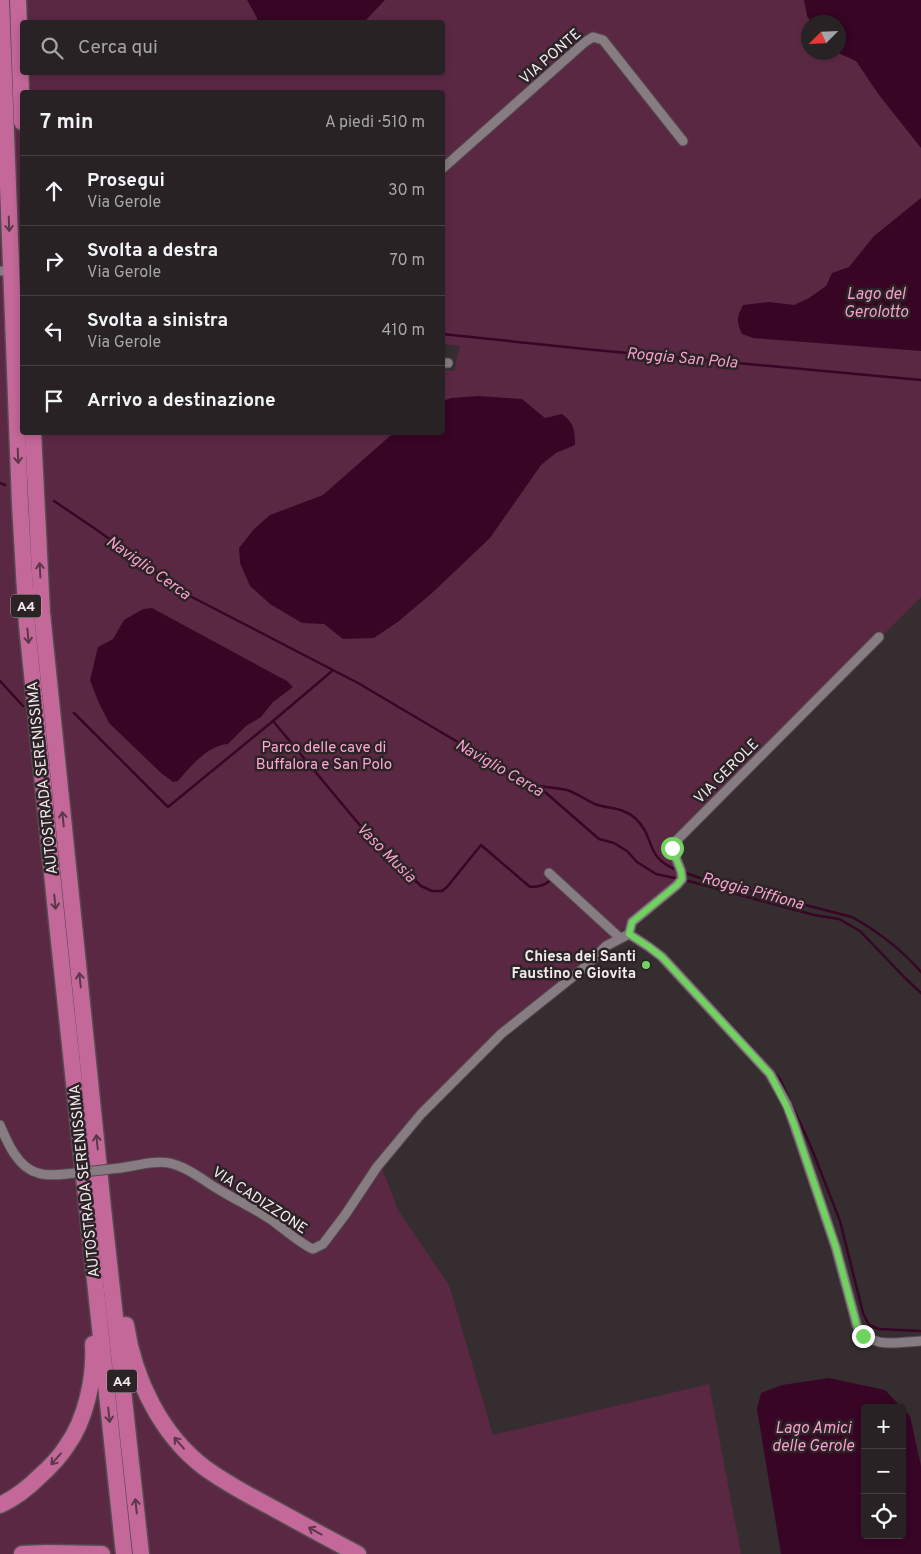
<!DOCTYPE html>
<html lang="it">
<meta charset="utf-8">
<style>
:root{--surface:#282225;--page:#302a2d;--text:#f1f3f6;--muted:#a5a4a7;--line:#443f42}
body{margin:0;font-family:Overpass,sans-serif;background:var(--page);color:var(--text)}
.controls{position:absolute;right:15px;bottom:15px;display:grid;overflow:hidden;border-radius:5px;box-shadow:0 2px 8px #0003}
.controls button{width:45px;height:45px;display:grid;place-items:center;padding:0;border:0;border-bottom:1px solid var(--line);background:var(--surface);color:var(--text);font:25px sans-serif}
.compass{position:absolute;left:801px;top:15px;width:45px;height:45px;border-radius:50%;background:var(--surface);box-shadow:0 2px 8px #0003;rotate:246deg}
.stop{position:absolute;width:15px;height:15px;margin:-11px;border:4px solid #70d35f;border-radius:50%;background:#fff}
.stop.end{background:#70d35f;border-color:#fff;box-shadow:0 1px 5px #0008}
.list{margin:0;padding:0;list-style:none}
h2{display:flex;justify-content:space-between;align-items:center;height:65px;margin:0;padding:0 20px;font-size:21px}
h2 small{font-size:16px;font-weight:400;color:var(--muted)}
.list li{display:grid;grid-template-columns:32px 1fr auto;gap:15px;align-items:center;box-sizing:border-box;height:70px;padding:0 20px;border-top:1px solid var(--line)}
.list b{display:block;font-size:19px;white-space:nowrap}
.list p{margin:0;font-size:16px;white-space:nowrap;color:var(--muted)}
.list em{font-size:16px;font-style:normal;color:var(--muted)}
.icon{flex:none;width:28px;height:28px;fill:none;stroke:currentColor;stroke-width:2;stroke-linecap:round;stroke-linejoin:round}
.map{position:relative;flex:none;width:921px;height:1554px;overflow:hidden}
.search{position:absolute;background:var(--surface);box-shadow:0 2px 8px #0003;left:20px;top:20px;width:425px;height:55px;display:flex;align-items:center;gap:12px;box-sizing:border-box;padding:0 18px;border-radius:5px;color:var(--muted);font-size:19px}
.panel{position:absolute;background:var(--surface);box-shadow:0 2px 8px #0003;left:20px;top:90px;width:425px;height:345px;border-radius:5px}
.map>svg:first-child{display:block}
.green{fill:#5b2844;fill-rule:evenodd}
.water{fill:#380525}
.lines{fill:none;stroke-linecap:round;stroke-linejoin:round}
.stream{stroke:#380525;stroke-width:2.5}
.street-casing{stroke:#544c50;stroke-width:11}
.highway-casing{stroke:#544c50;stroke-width:19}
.street{stroke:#877c81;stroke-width:9}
.highway{stroke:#c4689a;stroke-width:16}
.street-bridge-casing{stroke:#544c50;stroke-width:11;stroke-linecap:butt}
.street-bridge{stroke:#877c81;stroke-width:9}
.oneway{stroke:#5a384a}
.route{stroke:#70d35f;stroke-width:6}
.poi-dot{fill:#70d35f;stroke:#2c2327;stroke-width:2}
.labels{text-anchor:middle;stroke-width:5;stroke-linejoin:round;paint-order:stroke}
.shield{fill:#2c2327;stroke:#b6aeb2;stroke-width:1}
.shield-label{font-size:14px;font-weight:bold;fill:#f1eaed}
.street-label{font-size:15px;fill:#f1eaed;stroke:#2c2327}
.park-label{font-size:15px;fill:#ffa7d4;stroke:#2c2327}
.poi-label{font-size:15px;font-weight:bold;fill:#f1eaed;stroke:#2c2327;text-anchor:end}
.water-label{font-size:16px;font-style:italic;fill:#f69fcb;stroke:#2c2327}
</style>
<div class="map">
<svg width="921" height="1554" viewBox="0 0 921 1554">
<rect width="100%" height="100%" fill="#362d31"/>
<path class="green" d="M0 0H921V597L738 780 673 850 682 875 677 884 582 963 491 1036 381 1165 398 1210 449 1285 493 1435 709 1384 741 1554H0ZM22 22H442V72H22ZM808 22H838V52H808ZM22 92H442V344L460 346 454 371 443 370 442 432H22Z"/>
<g class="water">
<path d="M247 0H385L364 22H257V18Z"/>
<path d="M804 0H921V148L879 95 856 61 838 53V22H811L807 16Z"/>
<path d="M921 198V351L753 338 742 334C736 321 737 317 743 305L769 302 794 305 809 298 826 286 832 273 849 267 874 236Z"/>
<path d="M479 396 522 399 545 418 562 414C574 423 575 430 575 445L556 453 541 465 490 538 432 593 399 621 374 638 343 639 324 624 302 623 270 604 250 586 240 563 239 548 254 529 270 515 323 495 390 436 396 433 442 432 443 401 451 398Z"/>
<path d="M152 608 287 681 293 687 273 702 261 717 246 726 228 744C208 745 190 767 178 781L173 782 160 772 109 723 98 701 90 680 98 647 113 639 124 620 143 609Z"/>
<path d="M829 1378 885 1390 902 1408H865V1535H902V1408L910 1416 921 1466V1554H781L757 1409 761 1393 782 1385Z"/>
</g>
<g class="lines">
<g class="stream">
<path d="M442 334 595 350 921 380"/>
<path d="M0 483 5 485"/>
<path d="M54 501 94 528 188 595 358 683 478 754 515 778 538 786 599 839 614 843 627 851 637 862 656 874 679 879"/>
<path d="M0 681 23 706"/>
<path d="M74 713 168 807 273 721 373 841 421 886 432 891H442L447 887 481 845 530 887C540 887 545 885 552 879L553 880"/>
<path d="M273 721 332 671"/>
<path d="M540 786C549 788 561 788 570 791 579 795 586 800 595 804 608 809 623 807 635 818 656 837 644 858 677 870"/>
<path d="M683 872 700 878 852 917C877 931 902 950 921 972"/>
<path d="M685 880 814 915 839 919 860 931 904 977 921 993"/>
<path d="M719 1012 780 1079 811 1147 840 1221 863 1313 869 1325 879 1329 921 1331"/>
</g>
<defs>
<g id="street">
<path d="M442 169 585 42 593 37 603 40 683 141"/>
<path d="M0 271H3"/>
<path d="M442 363H448"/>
<path d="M549 873 620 938"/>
<path d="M629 934 632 922 677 885 682 879 681 871 672 848 677 840 879 637"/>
<path d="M0 1125C7 1142 18 1168 38 1173 47 1176 57 1175 66 1174"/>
<path d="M120 1168C136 1166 154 1160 169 1163 189 1167 206 1183 223 1192 240 1202 257 1210 273 1221 284 1229 302 1245 313 1249L323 1244 345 1215 377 1167 421 1114 501 1034 585 967 606 946 629 934 649 947 662 957 770 1074 787 1105 794 1124 836 1248 857 1326C873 1350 896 1342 921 1341"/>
</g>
<g id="highway">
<path d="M1 0 20 504 27 625 58 932 124 1554"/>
<path d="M18 0 22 122"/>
<path d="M33 432 42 613 103 1208 141 1554"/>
<path d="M126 1325C134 1379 161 1435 205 1468 226 1483 248 1495 271 1507 300 1523 329 1539 358 1554"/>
<path d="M0 1505C15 1498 29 1487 40 1476 50 1467 59 1458 66 1447 86 1420 95 1377 93 1344"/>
<path d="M22 1554 47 1553 102 1554"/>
</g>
</defs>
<use href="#street" class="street-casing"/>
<use href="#highway" class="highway-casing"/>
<use href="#street" class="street"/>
<use href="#highway" class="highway"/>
<defs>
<path id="street-bridge" d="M66 1174 120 1168"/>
</defs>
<use href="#street-bridge" class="street-bridge-casing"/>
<use href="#street-bridge" class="street-bridge"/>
</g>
<defs><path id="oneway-shaft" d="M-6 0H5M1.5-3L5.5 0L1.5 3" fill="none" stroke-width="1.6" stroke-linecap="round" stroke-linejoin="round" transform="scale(1.25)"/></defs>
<g class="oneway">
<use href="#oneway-shaft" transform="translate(9 224) rotate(88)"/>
<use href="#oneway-shaft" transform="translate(18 456) rotate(88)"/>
<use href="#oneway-shaft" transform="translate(40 570) rotate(-93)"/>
<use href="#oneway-shaft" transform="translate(28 636) rotate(85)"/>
<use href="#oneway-shaft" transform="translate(63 819) rotate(-96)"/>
<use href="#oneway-shaft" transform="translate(55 902) rotate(84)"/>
<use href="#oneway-shaft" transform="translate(80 980) rotate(-96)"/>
<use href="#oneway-shaft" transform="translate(97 1142) rotate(-96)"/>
<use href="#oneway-shaft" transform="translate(109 1415) rotate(84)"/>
<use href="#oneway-shaft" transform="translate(179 1443) rotate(-131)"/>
<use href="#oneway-shaft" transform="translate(56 1459) rotate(131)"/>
<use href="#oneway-shaft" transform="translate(136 1506) rotate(-96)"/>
<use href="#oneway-shaft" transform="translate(315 1531) rotate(-151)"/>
</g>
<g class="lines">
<path class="route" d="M672 848 681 871 682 879 677 885 632 922 629 934 649 947 662 957 770 1074 786 1105 794 1124 836 1248 857 1326 863 1336"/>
</g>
<circle class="poi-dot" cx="646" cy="965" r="5"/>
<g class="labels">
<g class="shield">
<rect x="11" y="594.5" width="30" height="23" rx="4"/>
<rect x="107" y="1369.5" width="30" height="23" rx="4"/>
</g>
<g class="shield-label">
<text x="26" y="611">A4</text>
<text x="122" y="1386">A4</text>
</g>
<g class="street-label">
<text transform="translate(550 56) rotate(-41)" y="5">VIA PONTE</text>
<text transform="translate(726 771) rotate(-45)" y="5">VIA GEROLE</text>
<text transform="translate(42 778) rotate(-96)" y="5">AUTOSTRADA SERENISSIMA</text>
<text transform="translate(84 1181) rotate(-96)" y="5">AUTOSTRADA SERENISSIMA</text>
<text transform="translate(260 1200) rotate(33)" y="5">VIA CADIZZONE</text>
</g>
<g class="park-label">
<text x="324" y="752">Parco delle cave di<tspan x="324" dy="17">Buffalora e San Polo</tspan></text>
</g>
<g class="poi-label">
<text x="636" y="961">Chiesa dei Santi<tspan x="636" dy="17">Faustino e Giovita</tspan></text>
</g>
<g class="water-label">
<text x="876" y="299">Lago del<tspan x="876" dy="18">Gerolotto</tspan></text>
<text transform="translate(682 357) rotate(5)" y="6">Roggia San Pola</text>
<text transform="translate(149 567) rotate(35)" y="6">Naviglio Cerca</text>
<text transform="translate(500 767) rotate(30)" y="6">Naviglio Cerca</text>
<text transform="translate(387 852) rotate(45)" y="6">Vaso Musia</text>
<text transform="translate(753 890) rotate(15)" y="6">Roggia Piffiona</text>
<text x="813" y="1433">Lago Amici<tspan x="813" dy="18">delle Gerole</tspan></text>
</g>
</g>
</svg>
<div class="controls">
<button>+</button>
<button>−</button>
<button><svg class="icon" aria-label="locate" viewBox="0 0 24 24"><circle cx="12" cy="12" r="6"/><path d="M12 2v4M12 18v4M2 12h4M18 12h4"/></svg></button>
</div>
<svg class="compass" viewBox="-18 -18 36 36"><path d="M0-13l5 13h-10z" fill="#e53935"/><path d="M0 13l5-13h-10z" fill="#a5a4a7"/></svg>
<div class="stop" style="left:672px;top:848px"></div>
<div class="stop end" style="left:863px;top:1336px"></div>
<div class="search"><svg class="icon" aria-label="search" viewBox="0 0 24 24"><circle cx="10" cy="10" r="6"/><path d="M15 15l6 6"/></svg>Cerca qui</div>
<section class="panel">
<h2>7 min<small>A piedi · 510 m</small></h2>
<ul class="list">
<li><svg class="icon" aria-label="ahead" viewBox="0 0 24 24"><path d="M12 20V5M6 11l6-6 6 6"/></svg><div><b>Prosegui</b><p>Via Gerole</p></div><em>30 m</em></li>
<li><svg class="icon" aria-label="right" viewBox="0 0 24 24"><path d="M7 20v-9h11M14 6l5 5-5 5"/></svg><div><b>Svolta a destra</b><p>Via Gerole</p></div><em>70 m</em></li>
<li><svg class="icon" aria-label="left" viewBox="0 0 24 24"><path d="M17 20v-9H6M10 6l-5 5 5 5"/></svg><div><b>Svolta a sinistra</b><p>Via Gerole</p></div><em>410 m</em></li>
<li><svg class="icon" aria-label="arrive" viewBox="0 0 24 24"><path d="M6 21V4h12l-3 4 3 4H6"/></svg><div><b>Arrivo a destinazione</b></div></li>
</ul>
</section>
</div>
